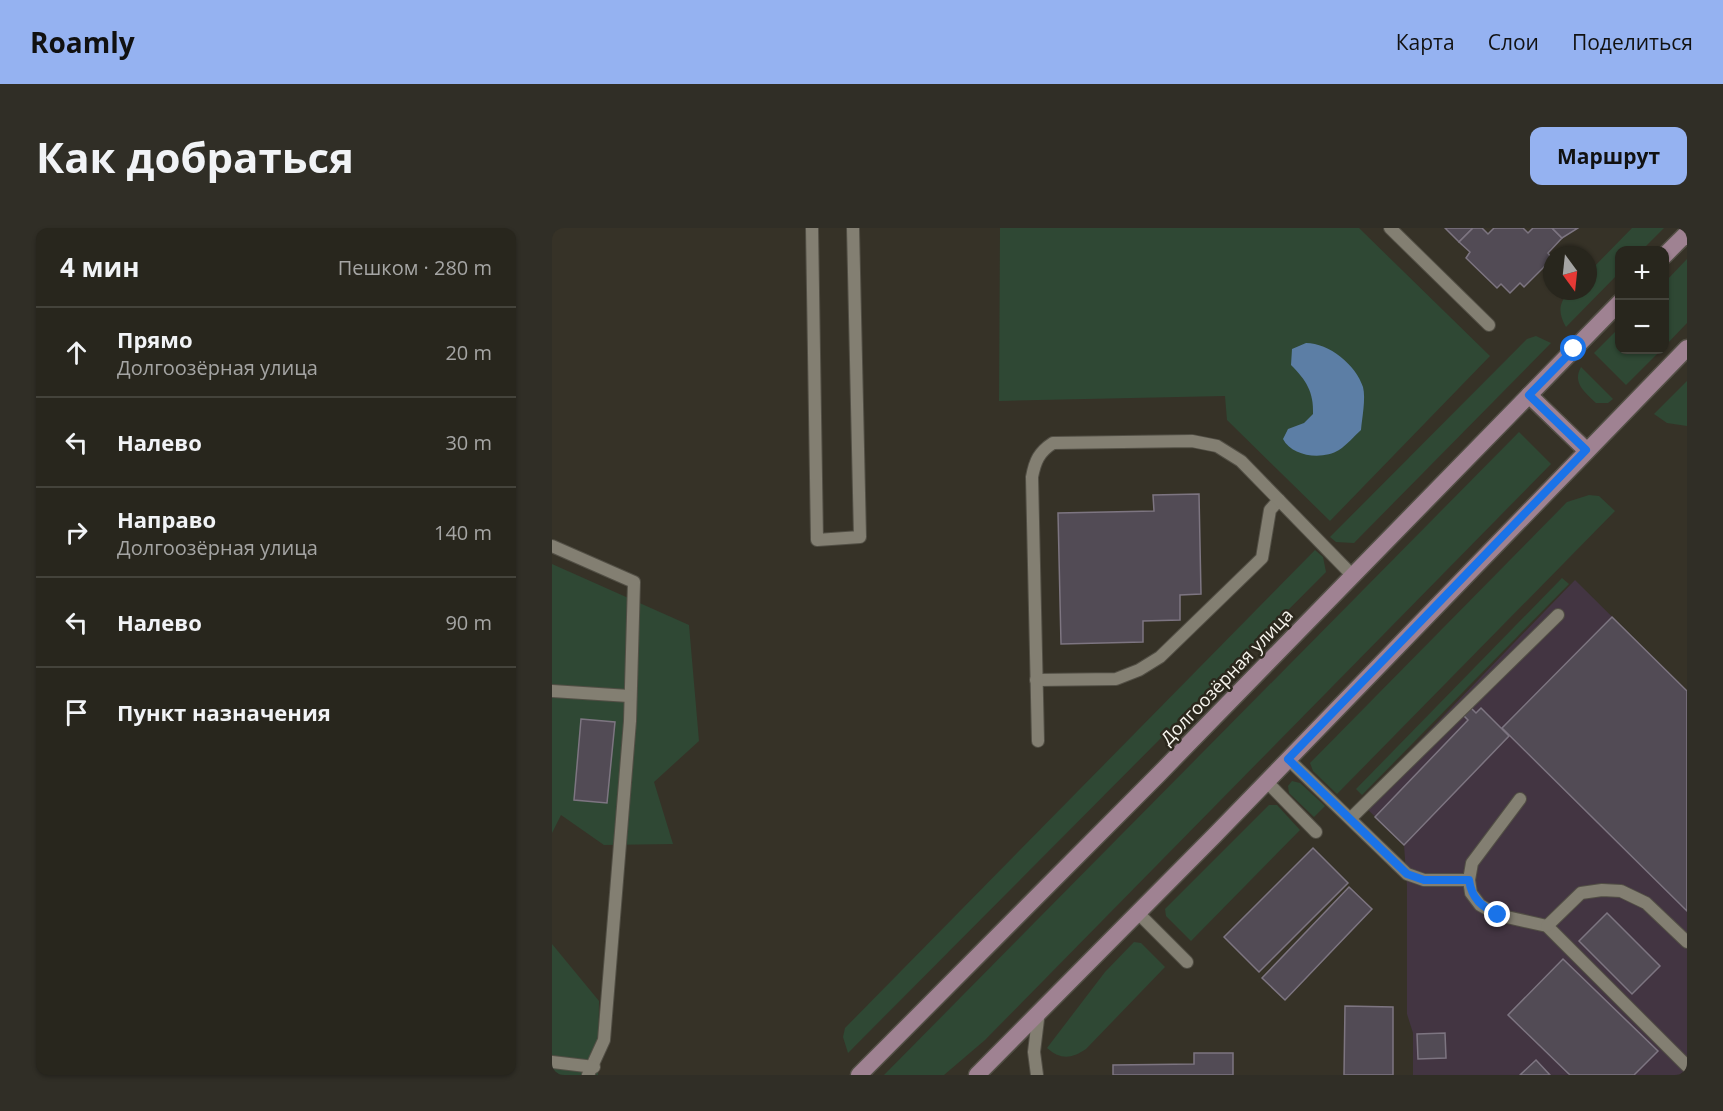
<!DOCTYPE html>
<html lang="ru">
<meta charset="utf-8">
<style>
:root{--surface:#28261d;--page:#302e26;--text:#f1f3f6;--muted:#a5a5a4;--line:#44433b;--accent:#95b2f1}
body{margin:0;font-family:"Open Sans",sans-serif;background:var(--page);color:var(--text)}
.controls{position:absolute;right:18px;top:18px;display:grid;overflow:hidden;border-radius:12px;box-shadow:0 2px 4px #0004}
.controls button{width:54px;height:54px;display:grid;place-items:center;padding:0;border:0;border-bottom:2px solid var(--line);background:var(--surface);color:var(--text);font:30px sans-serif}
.compass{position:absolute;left:991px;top:18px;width:54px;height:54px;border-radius:50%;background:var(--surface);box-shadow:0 2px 4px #0004;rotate:165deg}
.stop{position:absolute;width:18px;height:18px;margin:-14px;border:4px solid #1a73e8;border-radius:50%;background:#fff}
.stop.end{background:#1a73e8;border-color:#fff;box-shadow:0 2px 6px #0008}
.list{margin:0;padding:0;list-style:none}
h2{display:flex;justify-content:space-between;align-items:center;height:78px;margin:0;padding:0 24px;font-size:26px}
h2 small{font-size:20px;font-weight:400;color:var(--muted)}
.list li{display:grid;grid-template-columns:39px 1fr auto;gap:18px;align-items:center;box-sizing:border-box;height:90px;padding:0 24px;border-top:2px solid var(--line)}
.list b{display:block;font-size:22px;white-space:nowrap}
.list p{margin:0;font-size:20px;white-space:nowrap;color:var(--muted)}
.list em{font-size:20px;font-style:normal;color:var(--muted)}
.icon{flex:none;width:33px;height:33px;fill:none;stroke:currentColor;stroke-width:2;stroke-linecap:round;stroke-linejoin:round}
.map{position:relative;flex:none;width:1135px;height:847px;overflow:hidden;border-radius:12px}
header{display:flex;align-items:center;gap:36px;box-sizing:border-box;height:84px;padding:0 30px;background:var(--accent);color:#111}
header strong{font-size:28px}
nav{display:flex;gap:33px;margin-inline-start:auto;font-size:21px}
.intro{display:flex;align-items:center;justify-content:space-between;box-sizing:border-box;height:144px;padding:0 36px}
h1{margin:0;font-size:42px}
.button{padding:15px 27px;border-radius:12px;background:var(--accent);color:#111;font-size:21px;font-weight:700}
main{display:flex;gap:36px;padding:0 36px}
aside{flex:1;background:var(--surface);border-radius:12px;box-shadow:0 2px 4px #0004}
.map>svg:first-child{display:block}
.industrial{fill:#433542}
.green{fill:#2f4834}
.water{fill:#5c7ea5}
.building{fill:#524b55;stroke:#7d7581;stroke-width:1.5}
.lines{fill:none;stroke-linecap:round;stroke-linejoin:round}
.service-casing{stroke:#524f45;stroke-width:14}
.secondary-casing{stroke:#524f45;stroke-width:19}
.service{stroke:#837f72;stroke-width:12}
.secondary{stroke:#9f8292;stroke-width:16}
.route{stroke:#1a73e8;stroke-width:8}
.labels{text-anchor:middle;stroke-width:5;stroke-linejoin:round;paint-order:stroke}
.street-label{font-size:18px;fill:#f7f5ee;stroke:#2c281d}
</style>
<header>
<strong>Roamly</strong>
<nav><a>Карта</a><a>Слои</a><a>Поделиться</a></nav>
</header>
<div class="intro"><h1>Как добраться</h1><a class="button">Маршрут</a></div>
<main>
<aside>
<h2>4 мин<small>Пешком · 280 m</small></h2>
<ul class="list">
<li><svg class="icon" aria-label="ahead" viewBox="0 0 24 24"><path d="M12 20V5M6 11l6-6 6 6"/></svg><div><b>Прямо</b><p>Долгоозёрная улица</p></div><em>20 m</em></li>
<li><svg class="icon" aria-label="left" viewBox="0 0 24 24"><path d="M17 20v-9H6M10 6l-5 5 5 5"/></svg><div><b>Налево</b></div><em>30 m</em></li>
<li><svg class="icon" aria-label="right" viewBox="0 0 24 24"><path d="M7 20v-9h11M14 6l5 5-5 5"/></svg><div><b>Направо</b><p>Долгоозёрная улица</p></div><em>140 m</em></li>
<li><svg class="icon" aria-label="left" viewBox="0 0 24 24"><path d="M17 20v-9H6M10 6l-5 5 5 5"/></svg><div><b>Налево</b></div><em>90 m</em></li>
<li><svg class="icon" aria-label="arrive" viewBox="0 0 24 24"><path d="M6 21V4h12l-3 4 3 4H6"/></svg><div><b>Пункт назначения</b></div></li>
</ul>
</aside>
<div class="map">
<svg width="1135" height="847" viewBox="0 0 1135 847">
<rect width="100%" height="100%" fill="#363227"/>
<path class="industrial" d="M1023 352 1135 463V847H861V805L855 786V658L852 617 808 574Z"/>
<g class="green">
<path d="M448 0H807L938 128 778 293 675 192 673 168 447 173Z"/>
<path d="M1080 0H1112L1090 22H1068L1067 45 1014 99C1006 85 1006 75 1018 63H1036V45Z"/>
<path d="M1135 31V95L1113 118V54Z"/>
<path d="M1067 100 1068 122H1109L1074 157 1042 125Z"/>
<path d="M984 108 999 115 802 315 784 314 778 309 975 111Z"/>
<path d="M1029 139 1061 171 1056 175H1044C1033 164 1020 155 1029 139Z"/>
<path d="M1135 153V198L1115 195 1102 186Z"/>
<path d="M967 204 999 236 433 812 392 847H332Z"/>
<path d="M1037 267 1047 268 1063 283 785 566 761 543 758 535 1015 274Z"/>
<path d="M763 322 771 329 774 344 296 825 291 809 293 800Z"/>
<path d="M0 336 137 397 147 513 102 554 121 616 52 617 9 587 0 605Z"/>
<path d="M1010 350 1017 356 810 567 804 561Z"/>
<path d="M740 553 748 555 773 578 762 589 737 565 736 558Z"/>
<path d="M717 577H725L748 602 639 713 614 688 613 681Z"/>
<path d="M582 714 589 715 613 739 534 821C519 831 509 832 495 820L553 744Z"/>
<path d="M0 716 47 773 46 847H0Z"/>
</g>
<path class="water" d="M754 115C777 115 804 137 811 159 814 171 810 190 809 202 802 208 795 217 787 222 771 232 740 229 731 211L736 201 752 195 761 186C762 164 754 152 739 137L740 121Z"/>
<g class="building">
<path d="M893 0H921L907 14Z"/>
<path d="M921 0H930L936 6 942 0H971L976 5 981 0H1000L1010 10 996 25 1000 31 972 59 968 55 958 65 949 56 945 60 914 30 918 24 907 14Z"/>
<path d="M1000 0H1026L1010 10Z"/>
<path d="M647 266 649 366 628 367V392L591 393V414L509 416 506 285 602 283 601 267Z"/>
<path d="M1060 389 1135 463V683L950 500Z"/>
<path d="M918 479 924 485 929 480 957 508 852 617 823 589 916 492 911 487Z"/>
<path d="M29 491 63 494 55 575 22 572Z"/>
<path d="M761 620 796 655 707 744 672 709Z"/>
<path d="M797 659 820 681 733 772 710 750Z"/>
<path d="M1055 685 1108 738 1080 766 1027 713Z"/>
<path d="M1011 731 1106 823 1082 847H1018L956 787Z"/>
<path d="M793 778 841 779V847H792Z"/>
<path d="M893 805 894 830 866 831 865 806Z"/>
<path d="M642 825H681V847H561V837L642 836Z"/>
<path d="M984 832 998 847H968Z"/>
</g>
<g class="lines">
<defs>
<g id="service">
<path d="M260 0 265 312 308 309 301 0"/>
<path d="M838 0 937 97"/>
<path d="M0 318 82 354 78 493 52 812 36 847"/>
<path d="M484 452 564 451 587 442 608 429 710 330 718 282 727 272"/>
<path d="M0 463 77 468"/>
<path d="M486 513 480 249C483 233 487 224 501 215L640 213 665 218 689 233 801 348"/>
<path d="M736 531 855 646 872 652H917"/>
<path d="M715 554 764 604"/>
<path d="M968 571 920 635 917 652 919 665 928 677 946 687 995 698 1135 838"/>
<path d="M799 590 1006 387"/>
<path d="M586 685 635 734"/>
<path d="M995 698 1029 665 1050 662 1069 663 1094 675 1135 714"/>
<path d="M0 834 42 839"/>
<path d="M485 847 482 824 487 783"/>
</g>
<g id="secondary">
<path d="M1112 28 1135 5"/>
<path d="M977 167 1034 222"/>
<path d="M307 847 607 546 1068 74"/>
<path d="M425 847 662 608 1135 120"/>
</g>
</defs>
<use href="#service" class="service-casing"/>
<use href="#secondary" class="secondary-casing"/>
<use href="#service" class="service"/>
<use href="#secondary" class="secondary"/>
</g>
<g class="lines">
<path class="route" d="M946 687C930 678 920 672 917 652H872L855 646 736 531 1034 222 977 167 1022 121"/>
</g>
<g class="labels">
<g class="street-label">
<text transform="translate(675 449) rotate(-46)" y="6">Долгоозёрная улица</text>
</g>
</g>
</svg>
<div class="controls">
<button>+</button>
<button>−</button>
</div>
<svg class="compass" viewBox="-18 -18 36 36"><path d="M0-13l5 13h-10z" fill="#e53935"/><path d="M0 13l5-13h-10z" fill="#a5a5a4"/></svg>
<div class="stop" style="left:1022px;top:121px"></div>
<div class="stop end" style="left:946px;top:687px"></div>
</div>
</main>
